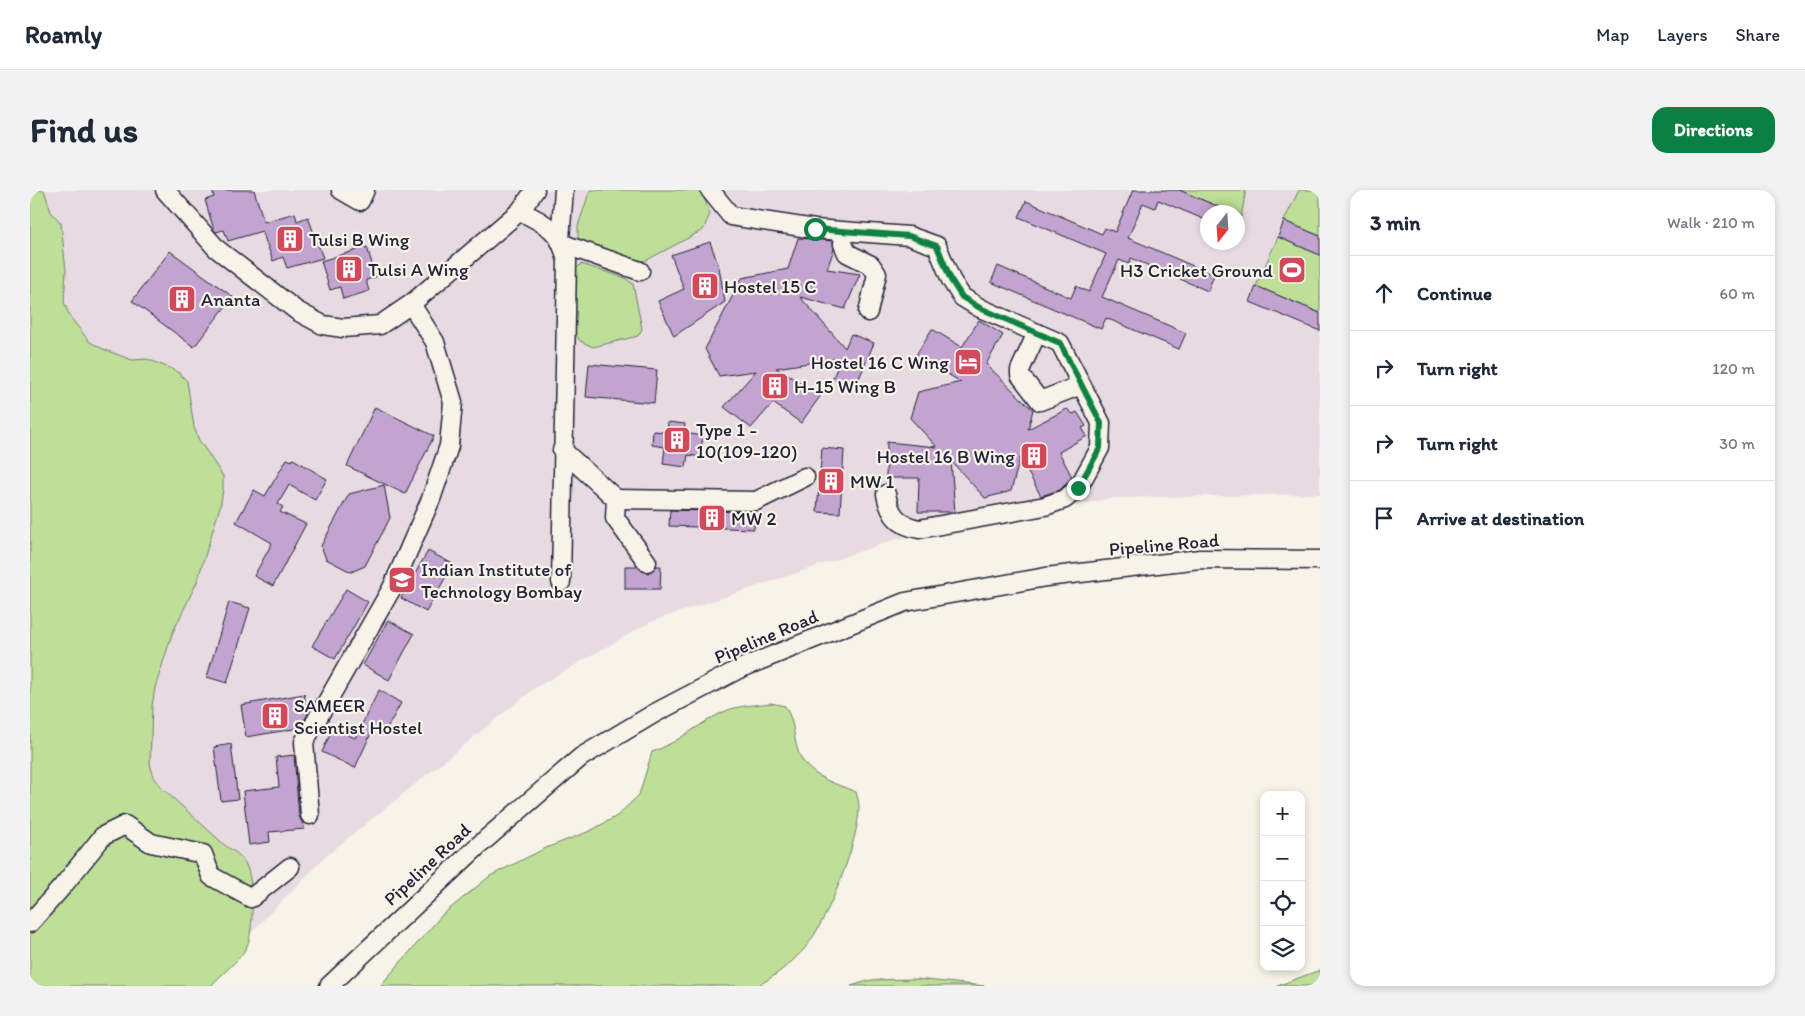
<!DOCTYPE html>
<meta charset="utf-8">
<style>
:root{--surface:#fff;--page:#f2f2f3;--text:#1f2937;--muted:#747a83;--line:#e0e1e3;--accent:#0b8043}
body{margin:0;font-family:Itim,sans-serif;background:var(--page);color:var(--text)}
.controls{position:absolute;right:15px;bottom:15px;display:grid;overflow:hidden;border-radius:10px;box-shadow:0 2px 8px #0003}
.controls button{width:45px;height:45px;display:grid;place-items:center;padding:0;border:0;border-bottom:1px solid var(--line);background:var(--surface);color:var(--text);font:25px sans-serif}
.compass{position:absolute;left:1170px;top:15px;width:45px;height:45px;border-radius:50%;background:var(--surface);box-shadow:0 2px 8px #0003;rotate:197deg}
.stop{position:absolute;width:15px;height:15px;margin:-11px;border:4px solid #0b8043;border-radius:50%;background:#fff}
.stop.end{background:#0b8043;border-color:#fff;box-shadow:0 1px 5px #0008}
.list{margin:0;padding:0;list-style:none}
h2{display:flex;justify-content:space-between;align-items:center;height:65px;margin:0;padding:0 20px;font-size:21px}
h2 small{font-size:16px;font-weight:400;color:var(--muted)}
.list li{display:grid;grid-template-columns:32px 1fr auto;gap:15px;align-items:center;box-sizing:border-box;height:75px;padding:0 20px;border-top:1px solid var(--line)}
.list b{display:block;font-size:19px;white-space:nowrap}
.list em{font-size:16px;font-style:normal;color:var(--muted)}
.icon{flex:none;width:28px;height:28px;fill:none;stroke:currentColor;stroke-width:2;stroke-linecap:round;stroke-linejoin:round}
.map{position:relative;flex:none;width:1290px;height:796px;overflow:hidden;border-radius:15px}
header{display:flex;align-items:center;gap:30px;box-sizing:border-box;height:70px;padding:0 25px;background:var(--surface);border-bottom:1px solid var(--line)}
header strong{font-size:24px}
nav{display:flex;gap:28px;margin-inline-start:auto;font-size:18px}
.intro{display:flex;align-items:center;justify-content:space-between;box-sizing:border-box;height:120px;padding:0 30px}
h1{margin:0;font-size:35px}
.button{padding:12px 22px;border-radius:15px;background:var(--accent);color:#fff;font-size:18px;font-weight:700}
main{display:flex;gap:30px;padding:0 30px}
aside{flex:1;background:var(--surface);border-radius:15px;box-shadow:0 2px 8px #0003}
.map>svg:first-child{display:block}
.built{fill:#e7dbe1;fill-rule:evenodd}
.green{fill:#bedf98;stroke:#70806a}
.building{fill:#c3a4d0;stroke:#22223b}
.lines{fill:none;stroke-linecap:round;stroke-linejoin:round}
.minor-casing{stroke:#22223b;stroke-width:21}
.minor{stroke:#f7f3e8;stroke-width:18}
.route{stroke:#0b8043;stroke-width:6}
.labels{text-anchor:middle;stroke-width:4.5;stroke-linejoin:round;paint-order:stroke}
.poi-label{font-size:19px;fill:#22223b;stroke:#f7f3e8;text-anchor:start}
.street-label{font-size:19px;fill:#22223b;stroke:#f7f3e8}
</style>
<header>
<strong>Roamly</strong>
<nav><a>Map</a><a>Layers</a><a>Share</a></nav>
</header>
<div class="intro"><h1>Find us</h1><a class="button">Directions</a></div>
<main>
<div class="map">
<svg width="1290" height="796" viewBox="0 0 1290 796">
<rect width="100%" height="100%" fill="#f7f3e8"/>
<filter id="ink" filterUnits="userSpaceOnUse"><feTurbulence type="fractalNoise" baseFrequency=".02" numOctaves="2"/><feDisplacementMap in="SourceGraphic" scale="10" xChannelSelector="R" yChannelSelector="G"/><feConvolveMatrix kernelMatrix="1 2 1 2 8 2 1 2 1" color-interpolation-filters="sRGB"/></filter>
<g filter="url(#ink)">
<path class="built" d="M0 0H1290V304L1083 308 867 349 620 432 505 498 296 666 169 796H71ZM1178 22H1208V52H1178Z"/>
<g class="green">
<path d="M0 0H14L21 22 31 33 36 81 34 112 40 127 60 152 73 159 102 170 117 169 147 181 157 191 164 237 169 250 193 286V300L190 317 167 392 142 444 125 498 122 516 120 574 124 587 133 599 197 657C205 662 212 666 216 675 224 690 224 741 217 756 210 771 192 783 181 796H0Z"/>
<path d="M560 0H671L680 24 673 40 615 71 598 68 548 49V36Z"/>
<path d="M1149 0H1216L1211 27 1208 22H1201Z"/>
<path d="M1269 0H1290V46L1254 31Z"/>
<path d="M1248 47 1290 65V123L1226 96Z"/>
<path d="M551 74 595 88 603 94 612 139 608 146 563 157 550 151 545 143V87L546 79Z"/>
<path d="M741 513 755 516C766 535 762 543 768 561 776 586 804 593 826 602 827 606 829 612 829 617 829 651 797 732 775 758 763 772 743 788 727 796H350L412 725 460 686 516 658 560 641 587 626 609 605 622 562C650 552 671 531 698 520 712 515 727 515 741 513Z"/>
<path d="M1290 780V796H1247Z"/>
<path d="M886 789 955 796H821L841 790Z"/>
</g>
<g class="building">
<path d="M182 0H224L234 32 265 23 267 31 278 27 293 68 257 78 253 67 243 71 232 41 198 51 194 40 186 42 184 40 175 10 184 7Z"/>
<path d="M1103 0H1149L1201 22H1178V31L1128 10 1125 18 1113 13 1098 48 1184 85 1178 101 1101 68 1099 74 1089 70 1072 107 1156 143 1149 159 1076 128 1071 139 961 92 968 76 1041 108 1046 96 1059 102 1076 64 989 27 996 11 1072 44 1075 38 1085 42Z"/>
<path d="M1254 31 1290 46V65L1248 47Z"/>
<path d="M768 48 803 51 804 59 797 79 830 84 815 119 770 107 815 158 821 144 844 153 825 198 803 188 811 168 746 178 791 205 771 233 743 213 721 238 694 217 726 181 689 186 675 159 712 88 758 79Z"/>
<path d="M680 52 689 77 695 112 644 146 628 111 654 99 641 65Z"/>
<path d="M337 57 346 87 336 90 339 101 313 109 310 97 300 100 291 71Z"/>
<path d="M140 61 203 107 164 157 102 111Z"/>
<path d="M1226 96 1290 123V141L1220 112Z"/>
<path d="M949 130 973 145 956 174 1003 220 998 239 1037 219 1043 224 1047 222 1056 236 1052 238 1057 246 1029 262 1042 287 1030 300 1011 306 990 268 981 301 955 308 921 271 925 322H888L889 288H856L857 252 907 257 880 228 888 202 931 192 886 165 902 139 932 157Z"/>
<path d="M559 174 627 180 624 213 556 207Z"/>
<path d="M345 217 404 246 375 304 317 276Z"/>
<path d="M638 232 655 234 654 243 673 246 670 267 658 265 656 277 633 274 635 257 622 255 623 241 637 242Z"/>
<path d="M792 258 814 260 810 323 787 322Z"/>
<path d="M257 269 262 271 263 269 297 289 285 310 259 295 248 314 253 317 250 322 276 334 243 396 224 386 242 353 206 332 224 300 235 306Z"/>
<path d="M354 295 360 328 335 376 321 382 296 369 291 356 319 304Z"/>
<path d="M640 320 725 322 724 339 639 336Z"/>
<path d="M398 361 423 374 396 422 371 408Z"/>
<path d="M595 376H607L612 381 618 383 627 376H631L630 399H595Z"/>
<path d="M316 399 338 412 305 469 282 456Z"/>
<path d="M199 412 220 418 197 493 177 487Z"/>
<path d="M358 430 384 444 359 490 333 475Z"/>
<path d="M349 500 371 513 354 544 343 539 325 578 292 562 303 538 325 548Z"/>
<path d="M274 504 278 524 270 538 216 547 211 515Z"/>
<path d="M201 554 208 609 191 611 184 557Z"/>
<path d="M264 565 269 626 275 639 239 642 240 652 219 655 213 601 249 597 246 567Z"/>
</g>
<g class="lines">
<defs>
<g id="minor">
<path d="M135 0 187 59 267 121 293 135 313 138 350 135 381 114 490 21 505 0"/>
<path d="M311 0 330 11 335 0"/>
<path d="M680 0 701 26 785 39 879 46 907 56 921 90 932 107 950 118 1030 153 1071 233 1070 258 1048 298 1035 309 1015 316 889 339C868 335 860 325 856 304"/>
<path d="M490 21C517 35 530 39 537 71L531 392"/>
<path d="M814 42 813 54 817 63 841 75 847 84 838 122"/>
<path d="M530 49 534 0"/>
<path d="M533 54 610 81"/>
<path d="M1007 143 990 180V185L1010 211 1051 195"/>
<path d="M532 260 586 309 585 328 617 372"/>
<path d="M586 309 726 311 775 287"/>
<path d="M280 625 274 552 362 398 401 309 419 256 423 212 405 152 381 114"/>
<path d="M0 733 32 697 73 646 95 635 121 653 173 664 181 686 221 708 260 677"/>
<path d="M299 796 448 656 551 567 625 523 709 479 875 412 1016 387 1170 369 1290 370"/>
</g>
</defs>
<use href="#minor" class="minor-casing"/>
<use href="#minor" class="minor"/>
</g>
</g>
<g class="lines" filter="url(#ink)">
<path class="route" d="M785 39 879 46 907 56 921 90 932 107 950 118 1030 153 1071 233 1070 258 1048 298"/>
</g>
<defs>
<symbol id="building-square" viewBox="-11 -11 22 22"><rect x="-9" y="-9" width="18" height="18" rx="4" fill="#d1495b" stroke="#f7f3e8"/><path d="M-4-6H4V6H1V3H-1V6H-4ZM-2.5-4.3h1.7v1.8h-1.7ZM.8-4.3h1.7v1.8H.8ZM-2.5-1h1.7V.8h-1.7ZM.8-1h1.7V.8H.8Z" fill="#fff"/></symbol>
<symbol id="stadium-square" viewBox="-11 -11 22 22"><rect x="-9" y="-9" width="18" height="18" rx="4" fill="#d1495b" stroke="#f7f3e8"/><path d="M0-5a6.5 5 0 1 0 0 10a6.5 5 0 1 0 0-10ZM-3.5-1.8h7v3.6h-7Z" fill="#fff"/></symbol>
<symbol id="hotel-square" viewBox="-11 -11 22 22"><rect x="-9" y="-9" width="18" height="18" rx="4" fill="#d1495b" stroke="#f7f3e8"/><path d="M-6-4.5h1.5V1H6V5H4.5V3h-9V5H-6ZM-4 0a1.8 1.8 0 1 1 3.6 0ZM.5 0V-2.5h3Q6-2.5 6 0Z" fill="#fff"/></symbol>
<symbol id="university-square" viewBox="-11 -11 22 22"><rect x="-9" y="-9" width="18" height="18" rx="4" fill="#d1495b" stroke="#f7f3e8"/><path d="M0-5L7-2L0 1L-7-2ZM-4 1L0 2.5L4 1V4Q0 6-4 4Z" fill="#fff"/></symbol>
</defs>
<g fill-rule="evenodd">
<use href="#building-square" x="244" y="33" width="32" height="32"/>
<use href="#building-square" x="303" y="63" width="32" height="32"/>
<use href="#stadium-square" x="1246" y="64" width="32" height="32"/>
<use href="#building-square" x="659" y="80" width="32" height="32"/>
<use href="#building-square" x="136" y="93" width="32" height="32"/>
<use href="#hotel-square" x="922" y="156" width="32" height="32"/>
<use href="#building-square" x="729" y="180" width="32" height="32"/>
<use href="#building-square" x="631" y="234" width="32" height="32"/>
<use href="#building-square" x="988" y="250" width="32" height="32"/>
<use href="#building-square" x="785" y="275" width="32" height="32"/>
<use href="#building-square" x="666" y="312" width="32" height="32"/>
<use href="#university-square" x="356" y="374" width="32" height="32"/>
<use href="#building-square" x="229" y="510" width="32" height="32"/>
</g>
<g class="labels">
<g class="poi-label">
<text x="279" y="56">Tulsi B Wing</text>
<text x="338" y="86">Tulsi A Wing</text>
<text x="1243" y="87" text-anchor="end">H3 Cricket Ground</text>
<text x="694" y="103">Hostel 15 C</text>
<text x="171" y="116">Ananta</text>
<text x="919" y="179" text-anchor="end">Hostel 16 C Wing</text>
<text x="764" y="203">H-15 Wing B</text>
<text x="666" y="246">Type 1 -<tspan x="666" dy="22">10(109-120)</tspan></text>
<text x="985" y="273" text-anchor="end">Hostel 16 B Wing</text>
<text x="820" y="298">MW 1</text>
<text x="701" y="335">MW 2</text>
<text x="391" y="386">Indian Institute of<tspan x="391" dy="22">Technology Bombay</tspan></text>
<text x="264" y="522">SAMEER<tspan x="264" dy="22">Scientist Hostel</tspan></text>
</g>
<g class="street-label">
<text transform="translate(1134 354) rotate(-5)" y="7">Pipeline Road</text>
<text transform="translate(736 446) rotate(-23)" y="7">Pipeline Road</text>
<text transform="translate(397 674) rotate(-43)" y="7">Pipeline Road</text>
</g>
</g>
</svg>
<div class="controls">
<button>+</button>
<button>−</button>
<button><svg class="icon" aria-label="locate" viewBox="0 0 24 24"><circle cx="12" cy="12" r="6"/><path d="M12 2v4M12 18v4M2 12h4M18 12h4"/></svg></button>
<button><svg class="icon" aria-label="layers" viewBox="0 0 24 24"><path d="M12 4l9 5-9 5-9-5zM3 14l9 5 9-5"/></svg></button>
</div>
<svg class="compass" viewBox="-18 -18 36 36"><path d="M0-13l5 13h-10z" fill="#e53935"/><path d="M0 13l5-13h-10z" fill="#747a83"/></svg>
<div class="stop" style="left:785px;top:39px"></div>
<div class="stop end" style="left:1048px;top:298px"></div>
</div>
<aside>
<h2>3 min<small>Walk · 210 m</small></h2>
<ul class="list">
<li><svg class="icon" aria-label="ahead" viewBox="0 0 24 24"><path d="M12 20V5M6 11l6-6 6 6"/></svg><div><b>Continue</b></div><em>60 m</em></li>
<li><svg class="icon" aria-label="right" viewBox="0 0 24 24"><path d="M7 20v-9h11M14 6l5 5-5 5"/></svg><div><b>Turn right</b></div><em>120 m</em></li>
<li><svg class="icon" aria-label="right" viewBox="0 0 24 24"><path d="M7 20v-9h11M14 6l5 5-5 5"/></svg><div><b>Turn right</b></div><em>30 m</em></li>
<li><svg class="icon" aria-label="arrive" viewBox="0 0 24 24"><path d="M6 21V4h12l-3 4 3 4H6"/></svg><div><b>Arrive at destination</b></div></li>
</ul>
</aside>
</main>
